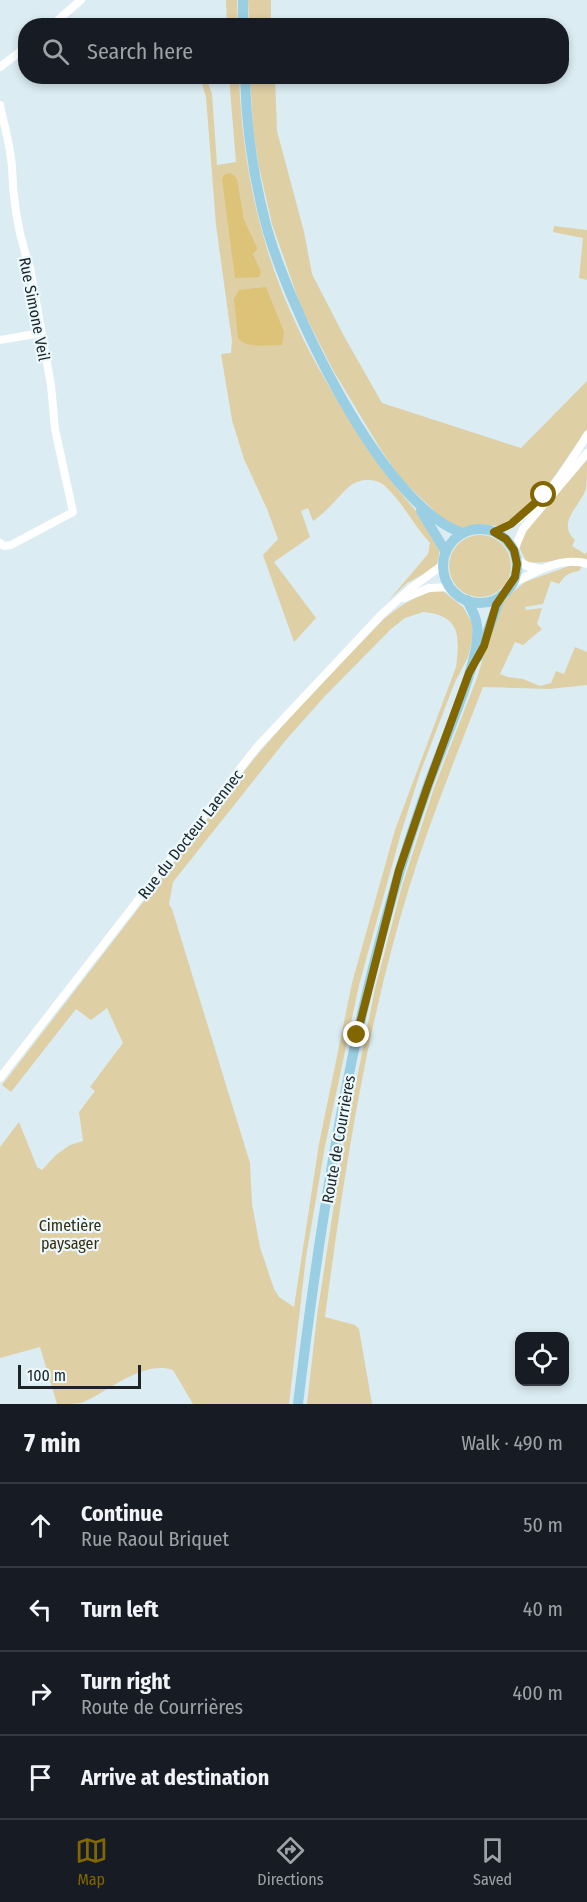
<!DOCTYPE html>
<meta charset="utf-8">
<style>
:root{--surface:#171b24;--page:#20242c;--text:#f1f3f6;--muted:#9ea1a6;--line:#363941;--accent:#826700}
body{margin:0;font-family:"Fira Sans Condensed",sans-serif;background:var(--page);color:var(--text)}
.controls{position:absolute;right:18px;bottom:18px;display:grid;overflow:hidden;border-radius:12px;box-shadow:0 3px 9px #0003}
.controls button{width:54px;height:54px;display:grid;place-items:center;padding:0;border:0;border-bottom:2px solid var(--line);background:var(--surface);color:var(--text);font:30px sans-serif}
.scale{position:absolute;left:18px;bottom:15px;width:123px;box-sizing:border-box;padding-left:6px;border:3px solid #1d2426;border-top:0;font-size:16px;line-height:21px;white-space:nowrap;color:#1d2426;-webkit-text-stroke:4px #ebf9fe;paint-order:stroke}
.stop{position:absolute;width:18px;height:18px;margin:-14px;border:4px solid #826700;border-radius:50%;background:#fff}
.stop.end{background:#826700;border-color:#fff;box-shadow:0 2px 6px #0008}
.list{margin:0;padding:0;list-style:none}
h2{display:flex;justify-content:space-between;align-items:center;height:78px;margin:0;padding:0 24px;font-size:26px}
h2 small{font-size:20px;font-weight:400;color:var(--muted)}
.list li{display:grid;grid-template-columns:39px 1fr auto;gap:18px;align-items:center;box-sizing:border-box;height:84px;padding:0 24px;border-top:2px solid var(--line)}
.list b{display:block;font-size:22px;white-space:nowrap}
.list p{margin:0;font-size:20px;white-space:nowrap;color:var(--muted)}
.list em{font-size:20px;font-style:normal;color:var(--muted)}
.icon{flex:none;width:33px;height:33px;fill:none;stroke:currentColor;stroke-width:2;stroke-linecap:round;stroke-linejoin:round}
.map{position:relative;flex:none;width:587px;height:1404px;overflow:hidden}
.search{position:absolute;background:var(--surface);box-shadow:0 3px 9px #0003;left:18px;right:18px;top:18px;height:66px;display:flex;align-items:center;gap:15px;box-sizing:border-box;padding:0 21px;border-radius:24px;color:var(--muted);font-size:22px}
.sheet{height:414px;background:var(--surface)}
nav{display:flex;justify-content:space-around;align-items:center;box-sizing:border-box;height:84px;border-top:2px solid var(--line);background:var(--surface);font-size:16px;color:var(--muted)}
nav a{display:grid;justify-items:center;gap:3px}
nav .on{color:var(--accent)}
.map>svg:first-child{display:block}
.green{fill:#dfcfa4;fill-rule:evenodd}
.water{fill:#ddc378}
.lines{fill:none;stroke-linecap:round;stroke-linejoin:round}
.minor{stroke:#fff;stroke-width:8}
.major{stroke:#9acfe3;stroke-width:10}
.route{stroke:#826700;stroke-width:8}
.labels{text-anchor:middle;stroke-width:4.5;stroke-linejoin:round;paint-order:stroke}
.street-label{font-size:16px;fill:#1d2426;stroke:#ebf9fe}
.park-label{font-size:16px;fill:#392e0c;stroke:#ebf9fe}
</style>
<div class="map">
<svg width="587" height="1404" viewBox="0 0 587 1404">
<rect width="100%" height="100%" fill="#dbecf3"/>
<g class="green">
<path d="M226 0H237L238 25H227Z"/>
<path d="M248 0H271V25H249Z"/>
<path d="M200 77H206L212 94 217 165 236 162 229 77H239C242 158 258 240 292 315 313 363 342 409 371 453 385 474 400 492 416 511 425 522 432 537 440 549L437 565 433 569 407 583 389 600 428 554 430 543C414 526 403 503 386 487 378 478 361 478 351 485 338 496 328 511 313 521L308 508 301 511 310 537 274 562 316 618 294 642 263 555 278 539 267 509 244 459 232 420 221 354 231 353 232 341 216 225 206 97ZM235 176 244 219 258 249 253 254 260 272 235 278Z"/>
<path d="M250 77H275L277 131 304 232 312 274 345 338 382 403 521 448 587 381V429L542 494 513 519 498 526 482 524 460 528 448 524 402 480 381 450 333 370 301 307 272 224 259 167 253 129Z"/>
<path d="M554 226 587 230V280L579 278 583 238 553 232Z"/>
<path d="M587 460C587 468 587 481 586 489 580 506 556 523 575 540L572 546 585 554 587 552V559C565 554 547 567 526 561L520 549 521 537Z"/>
<circle cx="480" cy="566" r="31"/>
<path d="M572 565 582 566 579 571C568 573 565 575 559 584L551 581 543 604 525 607 526 610 542 608 537 624 542 629 523 645 515 642 500 674 508 677 523 679 540 686 551 683 556 671 564 674 575 647 587 652V685L549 689 483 687C457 754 430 820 409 888 366 1028 344 1173 325 1317L355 1325 359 1329 372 1404H307L317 1316 342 1152 375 989 402 886 434 788 477 678 500 603 525 582Z"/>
<path d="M437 590 443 591 463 607 472 623 473 636 468 657 455 682 420 773 401 833 359 985 325 1146 306 1257 289 1404H193L173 1370C142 1360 109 1392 81 1403 74 1404 65 1404 57 1404L40 1347 0 1358V1147L19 1122 37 1167 42 1170 56 1155 70 1145 83 1141 79 1112 95 1091 90 1087 123 1043 107 1008 91 1020 76 1009 11 1092 2 1085 253 760 298 708 384 619C401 605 416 595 437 590ZM423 612C461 615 460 637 456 667L395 830 352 983 319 1144 294 1307 279 1297 274 1289 260 1247 252 1204 250 1163 172 909 169 904 173 882 285 741 325 696 391 629 405 618Z"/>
</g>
<g class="water">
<path d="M230 173 235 176 237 180 244 219 258 249 253 254 261 272 259 277 235 278 222 179 224 175Z"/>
<path d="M266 287 284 332 282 345C268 345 247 349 238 338L234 299 239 290Z"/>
</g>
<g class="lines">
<g class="minor">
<path d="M51 26 81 0"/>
<path d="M0 67 26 47"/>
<path d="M0 105C4 125 11 148 12 168 13 202 19 237 30 268L51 385 55 429 73 512 11 545 4 546 0 543"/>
<path d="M0 340 41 333"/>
<path d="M494 532C537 516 564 473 587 435"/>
<path d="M514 550 523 529 587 453"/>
<path d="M517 560 527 566 541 569"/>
<path d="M512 584C534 572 562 556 587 564"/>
<path d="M404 598 429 588 451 587"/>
<path d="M0 1078 257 747 382 614 411 588 444 564"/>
</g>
<g class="major">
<path d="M243 0V26"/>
<path d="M245 76C246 125 253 174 265 221 285 300 382 508 463 533"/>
<path d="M421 511 446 552"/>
<circle cx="480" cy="566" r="37"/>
<path d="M478 657 501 596"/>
<path d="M298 1404C323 1196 356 987 427 788 440 750 482 661 477 625 476 616 471 608 467 600"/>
</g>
</g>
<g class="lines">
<path class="route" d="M357 1035 399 870 427 788 469 673 484 646 496 605 515 577 517 564 514 550 506 539 494 532 511 524 544 495"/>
</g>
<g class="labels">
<g class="street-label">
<text transform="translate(35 309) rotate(79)" y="6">Rue Simone Veil</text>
<text transform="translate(190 834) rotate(-52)" y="6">Rue du Docteur Laennec</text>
<text transform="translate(338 1139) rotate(-80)" y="6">Route de Courrières</text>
</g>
<g class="park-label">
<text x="70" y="1231">Cimetière<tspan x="70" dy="18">paysager</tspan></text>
</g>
</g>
</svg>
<div class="controls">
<button><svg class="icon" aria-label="locate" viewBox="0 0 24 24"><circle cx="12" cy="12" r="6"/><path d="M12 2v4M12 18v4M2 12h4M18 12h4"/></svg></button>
</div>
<div class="scale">100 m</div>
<div class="stop" style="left:544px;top:495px"></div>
<div class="stop end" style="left:357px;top:1035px"></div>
<div class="search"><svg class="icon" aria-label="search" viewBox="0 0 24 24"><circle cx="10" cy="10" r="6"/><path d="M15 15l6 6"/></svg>Search here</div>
</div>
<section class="sheet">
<h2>7 min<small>Walk · 490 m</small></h2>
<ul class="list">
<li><svg class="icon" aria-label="ahead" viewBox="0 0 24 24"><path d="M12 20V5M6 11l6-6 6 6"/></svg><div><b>Continue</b><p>Rue Raoul Briquet</p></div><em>50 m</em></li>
<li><svg class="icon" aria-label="left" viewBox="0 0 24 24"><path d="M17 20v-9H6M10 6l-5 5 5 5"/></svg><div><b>Turn left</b></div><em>40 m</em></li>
<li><svg class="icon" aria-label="right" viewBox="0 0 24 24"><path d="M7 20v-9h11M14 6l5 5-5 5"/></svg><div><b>Turn right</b><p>Route de Courrières</p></div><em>400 m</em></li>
<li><svg class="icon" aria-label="arrive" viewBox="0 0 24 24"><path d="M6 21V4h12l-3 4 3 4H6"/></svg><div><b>Arrive at destination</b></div></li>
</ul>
</section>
<nav>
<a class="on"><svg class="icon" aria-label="map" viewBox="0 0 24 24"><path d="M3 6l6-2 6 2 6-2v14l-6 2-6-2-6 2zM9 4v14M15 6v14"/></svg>Map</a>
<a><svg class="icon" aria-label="directions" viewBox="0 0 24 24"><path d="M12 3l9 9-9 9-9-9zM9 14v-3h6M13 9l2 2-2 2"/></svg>Directions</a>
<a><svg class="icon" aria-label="saved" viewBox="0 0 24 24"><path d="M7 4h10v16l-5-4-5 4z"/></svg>Saved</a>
</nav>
